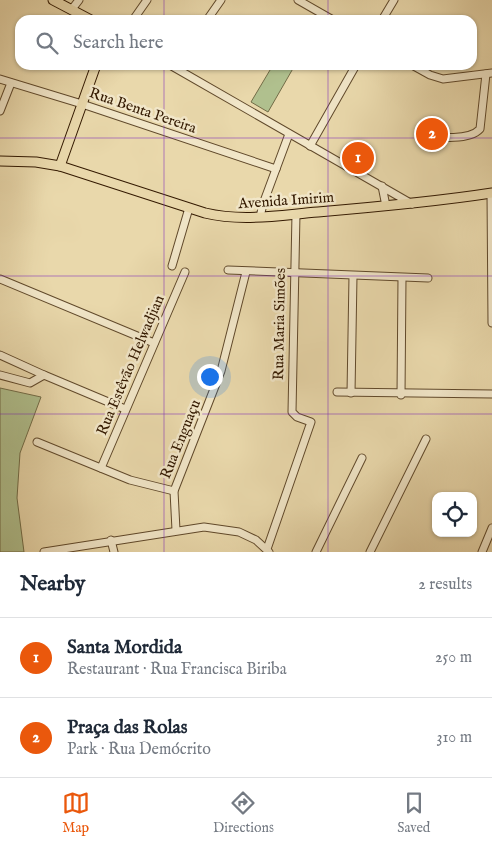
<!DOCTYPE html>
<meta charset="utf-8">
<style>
:root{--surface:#fff;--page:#f6f6f7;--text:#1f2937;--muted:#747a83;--line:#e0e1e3;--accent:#ea580c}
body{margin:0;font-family:"IM FELL English",serif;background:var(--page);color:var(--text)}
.controls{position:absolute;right:15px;bottom:15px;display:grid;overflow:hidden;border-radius:10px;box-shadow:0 1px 4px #0004}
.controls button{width:45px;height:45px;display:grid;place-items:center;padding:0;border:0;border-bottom:1px solid var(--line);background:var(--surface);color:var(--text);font:25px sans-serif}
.you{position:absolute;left:209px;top:376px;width:18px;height:18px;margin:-12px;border:4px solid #fff;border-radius:50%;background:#1a73e8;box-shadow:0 0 0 8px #1a73e833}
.badge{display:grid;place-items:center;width:32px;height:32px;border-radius:50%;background:var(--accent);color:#fff;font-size:16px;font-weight:700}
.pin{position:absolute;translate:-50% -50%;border:2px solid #fff;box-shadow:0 1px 5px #0006}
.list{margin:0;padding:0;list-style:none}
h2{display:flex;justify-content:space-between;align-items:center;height:65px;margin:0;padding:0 20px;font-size:21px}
h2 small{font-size:16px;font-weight:400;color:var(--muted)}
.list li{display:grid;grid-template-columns:32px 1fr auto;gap:15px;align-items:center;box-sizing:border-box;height:80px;padding:0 20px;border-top:1px solid var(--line)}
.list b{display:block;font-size:19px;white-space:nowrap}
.list p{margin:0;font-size:16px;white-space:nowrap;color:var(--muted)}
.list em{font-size:16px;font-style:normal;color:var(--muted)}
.icon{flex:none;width:28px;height:28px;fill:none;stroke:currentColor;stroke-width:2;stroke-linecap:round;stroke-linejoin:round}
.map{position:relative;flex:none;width:492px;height:552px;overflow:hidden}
.search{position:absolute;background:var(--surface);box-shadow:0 1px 4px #0004;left:15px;right:15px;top:15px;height:55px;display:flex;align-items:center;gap:12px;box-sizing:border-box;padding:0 18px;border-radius:15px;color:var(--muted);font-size:19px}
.sheet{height:225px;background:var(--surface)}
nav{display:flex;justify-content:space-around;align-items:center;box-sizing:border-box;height:70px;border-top:1px solid var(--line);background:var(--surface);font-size:14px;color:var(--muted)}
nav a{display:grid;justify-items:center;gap:2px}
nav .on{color:var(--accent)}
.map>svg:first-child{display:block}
.green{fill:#b0c08e;stroke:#726c47}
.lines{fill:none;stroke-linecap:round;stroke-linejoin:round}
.minor-casing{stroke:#60492b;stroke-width:9}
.major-casing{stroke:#331900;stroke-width:11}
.minor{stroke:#f1e6c8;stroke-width:7}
.major{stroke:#e9d8ab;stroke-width:9}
.grid{fill:none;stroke:#7b2cbf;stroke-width:1;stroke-opacity:0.55}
.labels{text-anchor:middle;stroke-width:5;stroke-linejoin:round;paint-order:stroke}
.street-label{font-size:15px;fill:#331900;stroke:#f1e6c8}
</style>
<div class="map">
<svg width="492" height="552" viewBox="0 0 492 552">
<rect width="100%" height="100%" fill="#e9d8ab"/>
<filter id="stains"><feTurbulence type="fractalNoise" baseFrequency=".004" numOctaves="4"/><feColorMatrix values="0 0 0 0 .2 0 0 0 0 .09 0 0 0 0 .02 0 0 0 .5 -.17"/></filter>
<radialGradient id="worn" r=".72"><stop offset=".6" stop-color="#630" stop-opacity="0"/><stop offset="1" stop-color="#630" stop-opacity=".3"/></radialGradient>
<g class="green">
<path d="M273 65H295L268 112 251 102Z"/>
<path d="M0 388 41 397 20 453 17 498 24 552H0Z"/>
</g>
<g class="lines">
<defs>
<g id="minor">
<path d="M298 0 333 20"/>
<path d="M72 9 79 0"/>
<path d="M133 20 147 0"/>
<path d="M207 20 221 0"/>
<path d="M382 20 394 0"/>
<path d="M170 65 412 204"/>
<path d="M412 65 430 75 443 79 492 73"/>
<path d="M0 79 82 104 276 169"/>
<path d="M0 111 11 83"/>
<path d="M426 133C438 139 470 140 480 129L486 74"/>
<path d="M310 146 356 65"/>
<path d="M382 186 386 206"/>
<path d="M491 193 492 323"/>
<path d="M260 217 263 204 289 134"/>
<path d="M172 266 189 208"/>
<path d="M228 270 428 278"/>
<path d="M0 279 154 343"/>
<path d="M0 355 44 375"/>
<path d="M0 375 30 383 44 375 125 409"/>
<path d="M337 392 492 394"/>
<path d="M351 393 353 276"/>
<path d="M401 395 402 278"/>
<path d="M37 442 130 480 174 491"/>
<path d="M101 468 185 272"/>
<path d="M176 530 174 491 221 371 246 272"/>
<path d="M111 540 114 552"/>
<path d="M267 549 311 422 297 417 292 412 296 214"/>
<path d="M44 552 204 527 239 532 256 540 269 552"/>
<path d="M316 552 362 458"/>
<path d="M370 552 426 439"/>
<path d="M482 552 492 528"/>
</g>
<g id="major">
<path d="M53 0 91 20"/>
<path d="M0 161 36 162 60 166 205 213C243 222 280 215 318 212 377 207 434 202 492 193"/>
<path d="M60 166 96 65"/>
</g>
</defs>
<use href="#minor" class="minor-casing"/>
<use href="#major" class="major-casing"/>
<use href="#minor" class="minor"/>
<use href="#major" class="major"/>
</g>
<path class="grid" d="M164 0V20M328 0V20M164 65V552M328 65V552M0 138H492M0 276H492M0 414H492"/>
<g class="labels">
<g class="street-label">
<text transform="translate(143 110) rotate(19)" y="5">Rua Benta Pereira</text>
<text transform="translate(286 200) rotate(-4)" y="5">Avenida Imirim</text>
<text transform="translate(279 324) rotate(-89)" y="5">Rua Maria Simões</text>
<text transform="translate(130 365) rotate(-67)" y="5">Rua Estêvão Helwadjian</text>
<text transform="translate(180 439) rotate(-68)" y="5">Rua Enguaçu</text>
</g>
</g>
<rect width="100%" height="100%" filter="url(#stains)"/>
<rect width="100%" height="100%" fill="url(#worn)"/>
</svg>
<div class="controls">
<button><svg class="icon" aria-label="locate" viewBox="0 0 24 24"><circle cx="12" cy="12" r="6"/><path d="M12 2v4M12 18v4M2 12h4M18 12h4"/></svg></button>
</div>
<div class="you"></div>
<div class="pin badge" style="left:358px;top:158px">1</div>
<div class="pin badge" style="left:432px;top:134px">2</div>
<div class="search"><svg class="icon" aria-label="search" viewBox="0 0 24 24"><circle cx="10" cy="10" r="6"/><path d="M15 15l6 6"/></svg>Search here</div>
</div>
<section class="sheet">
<h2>Nearby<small>2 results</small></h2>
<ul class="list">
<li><span class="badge">1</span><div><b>Santa Mordida</b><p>Restaurant · Rua Francisca Biriba</p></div><em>250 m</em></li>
<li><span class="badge">2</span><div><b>Praça das Rolas</b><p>Park · Rua Demócrito</p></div><em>310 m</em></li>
</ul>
</section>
<nav>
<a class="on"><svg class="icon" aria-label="map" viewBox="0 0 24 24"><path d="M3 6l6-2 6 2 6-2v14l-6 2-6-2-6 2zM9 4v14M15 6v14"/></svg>Map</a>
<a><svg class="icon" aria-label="directions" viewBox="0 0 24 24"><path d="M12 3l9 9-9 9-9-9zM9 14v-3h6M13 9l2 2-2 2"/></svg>Directions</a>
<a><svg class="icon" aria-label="saved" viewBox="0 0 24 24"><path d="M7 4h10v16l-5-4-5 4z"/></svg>Saved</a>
</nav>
